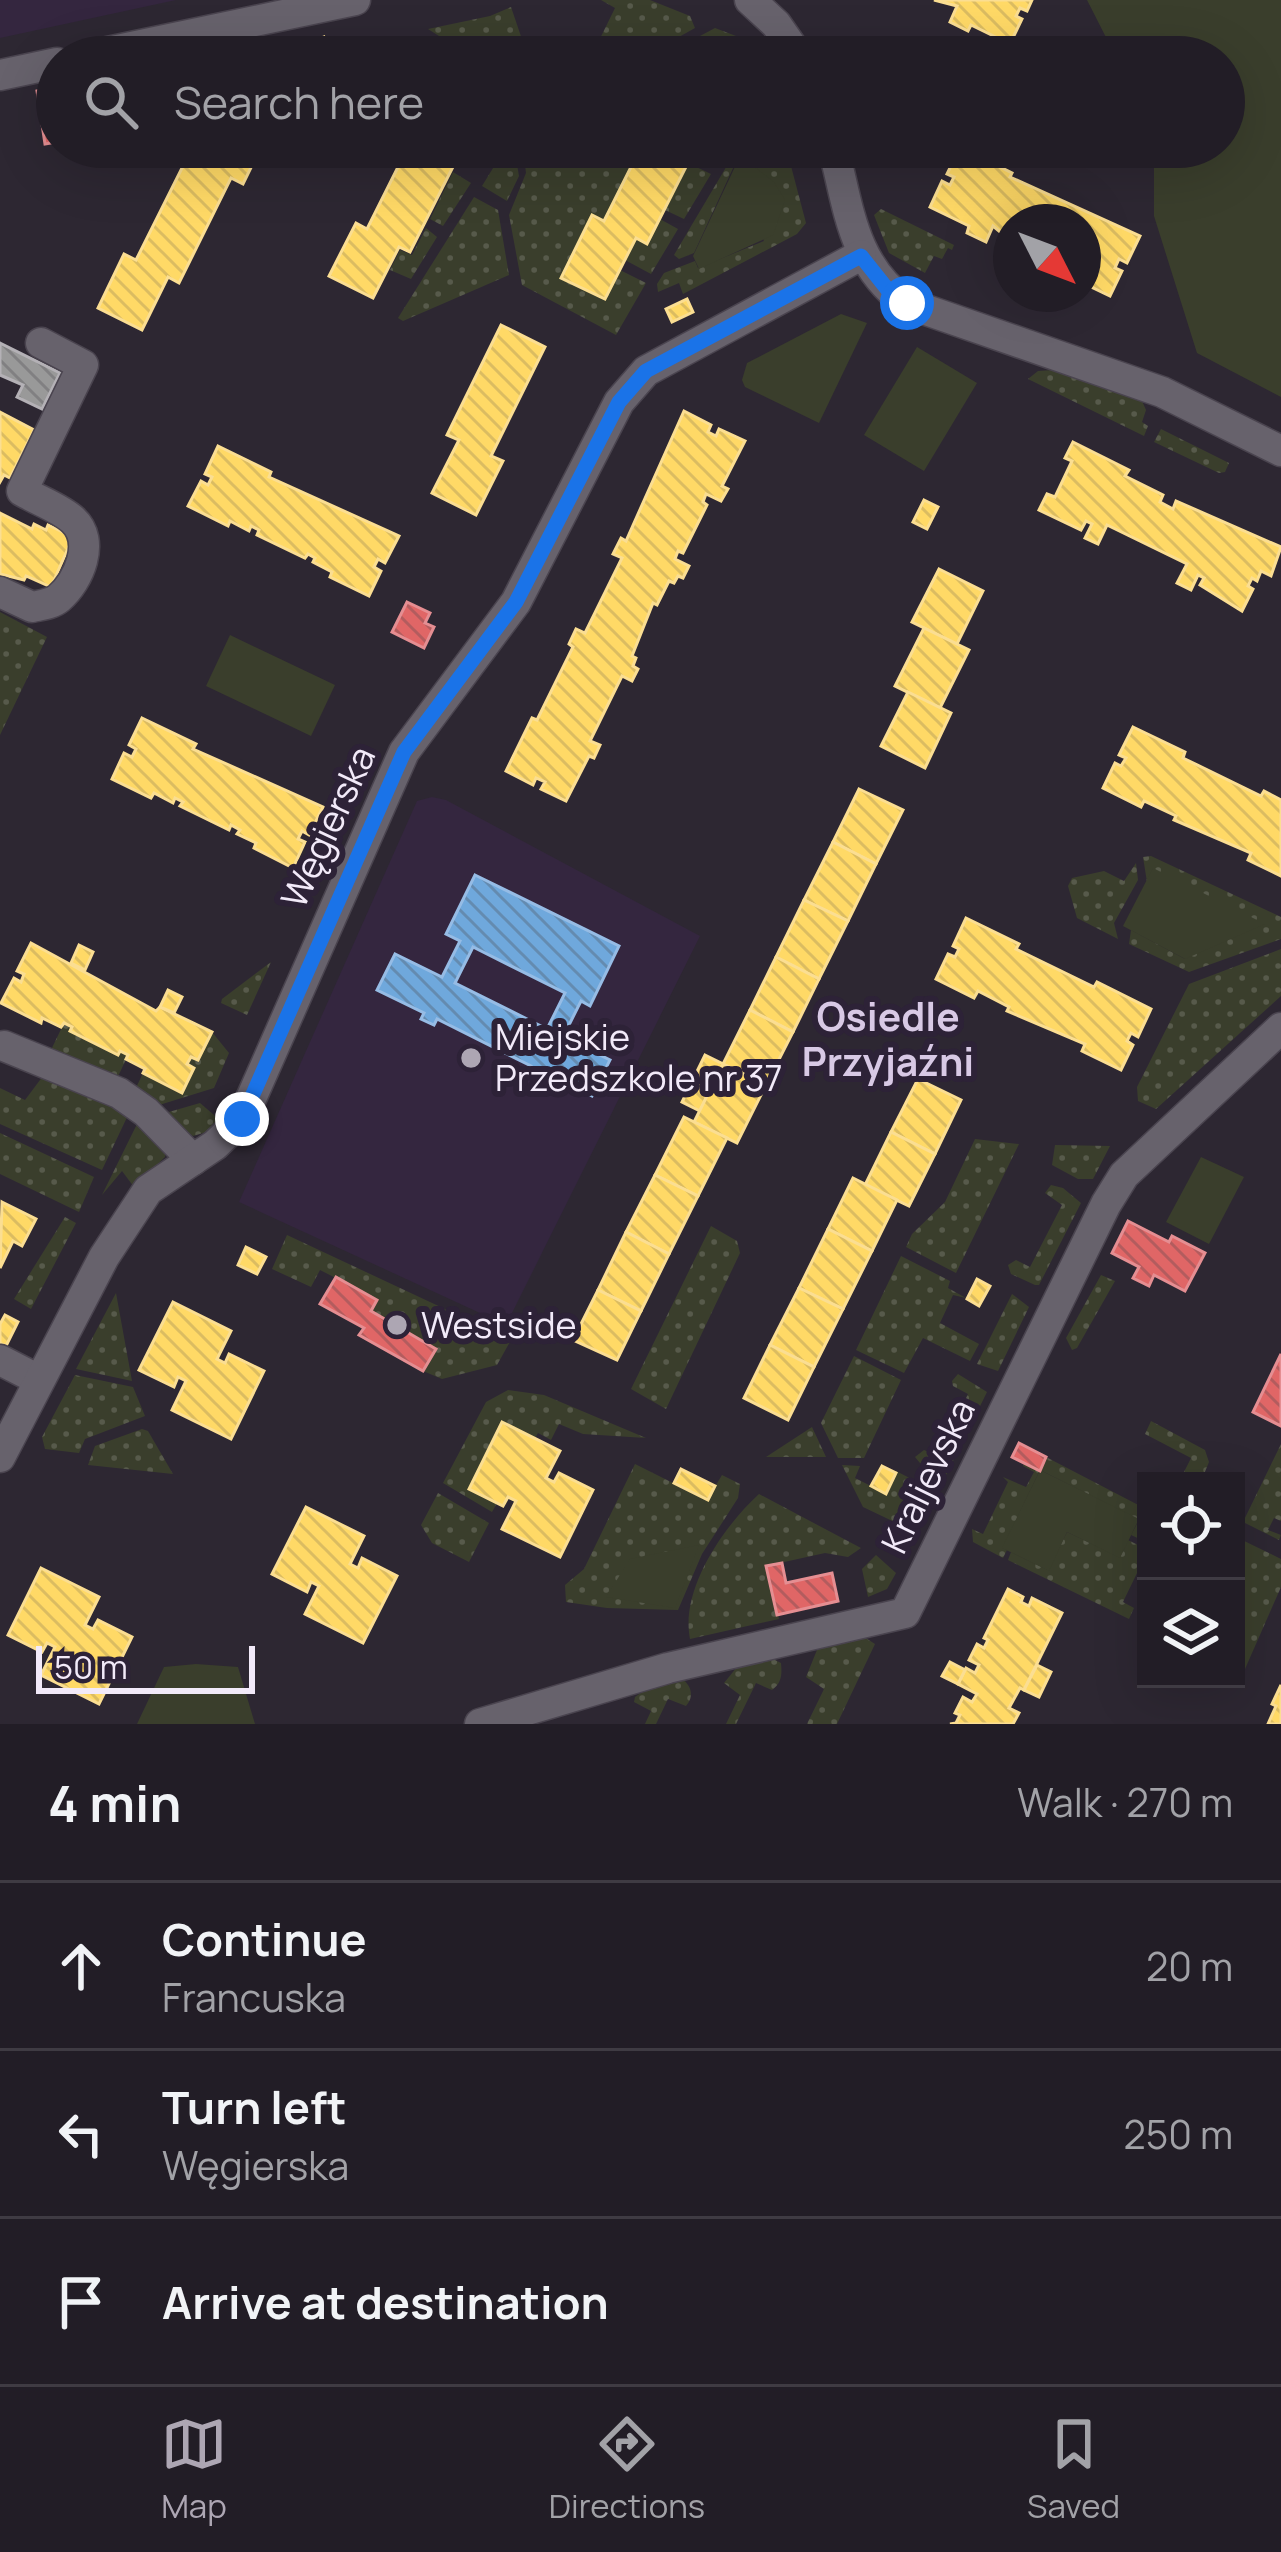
<!DOCTYPE html>
<meta charset="utf-8">
<style>
:root{--surface:#221d26;--page:#2a262e;--text:#f1f3f6;--muted:#a2a2a7;--line:#3f3b43;--accent:#ada6b3}
body{margin:0;font-family:Manrope,sans-serif;background:var(--page);color:var(--text)}
.controls{position:absolute;right:36px;bottom:36px;display:grid;overflow:hidden;border-radius:0px;box-shadow:0 12px 48px #0002}
.controls button{width:108px;height:108px;display:grid;place-items:center;padding:0;border:0;border-bottom:3px solid var(--line);background:var(--surface);color:var(--text);font:60px sans-serif}
.compass{position:absolute;left:993px;top:204px;width:108px;height:108px;border-radius:50%;background:var(--surface);box-shadow:0 12px 48px #0002;rotate:132deg}
.scale{position:absolute;left:36px;bottom:30px;width:219px;box-sizing:border-box;padding-left:12px;border:6px solid #f2eaf9;border-top:0;font-size:33px;line-height:42px;white-space:nowrap;color:#f2eaf9;-webkit-text-stroke:9px #2d2237;paint-order:stroke}
.stop{position:absolute;width:36px;height:36px;margin:-27px;border:9px solid #1a73e8;border-radius:50%;background:#fff}
.stop.end{background:#1a73e8;border-color:#fff;box-shadow:0 3px 12px #0008}
.list{margin:0;padding:0;list-style:none}
h2{display:flex;justify-content:space-between;align-items:center;height:156px;margin:0;padding:0 48px;font-size:51px}
h2 small{font-size:39px;font-weight:400;color:var(--muted)}
.list li{display:grid;grid-template-columns:78px 1fr auto;gap:36px;align-items:center;box-sizing:border-box;height:168px;padding:0 48px;border-top:3px solid var(--line)}
.list b{display:block;font-size:45px;white-space:nowrap}
.list p{margin:0;font-size:39px;white-space:nowrap;color:var(--muted)}
.list em{font-size:39px;font-style:normal;color:var(--muted)}
.icon{flex:none;width:66px;height:66px;fill:none;stroke:currentColor;stroke-width:2;stroke-linecap:round;stroke-linejoin:round}
.map{position:relative;flex:none;width:1281px;height:1724px;overflow:hidden}
.search{position:absolute;background:var(--surface);box-shadow:0 12px 48px #0002;left:36px;right:36px;top:36px;height:132px;display:flex;align-items:center;gap:30px;box-sizing:border-box;padding:0 42px;border-radius:66px;color:var(--muted);font-size:45px}
.sheet{height:660px;background:var(--surface)}
nav{display:flex;justify-content:space-around;align-items:center;box-sizing:border-box;height:168px;border-top:3px solid var(--line);background:var(--surface);font-size:33px;color:var(--muted)}
nav a{display:grid;justify-items:center;gap:6px}
nav .on{color:var(--accent)}
.map>svg:first-child{display:block}
.built{fill:#34263f}
.grass{fill:url(#grass-dots)}
.park{fill:#3a3e2c}
.homes{fill:url(#homes-back-hatch);stroke:#fbde92;stroke-width:3}
.shops{fill:url(#shops-back-hatch);stroke:#e58e92;stroke-width:3}
.schools{fill:url(#schools-back-hatch);stroke:#96bce5;stroke-width:3;fill-rule:evenodd}
.industry{fill:url(#industry-back-hatch);stroke:#b4b1b6;stroke-width:3}
.lines{fill:none;stroke-linecap:round;stroke-linejoin:round}
.street-casing{stroke:#4a444f;stroke-width:33}
.street{stroke:#67626c;stroke-width:30}
.route{stroke:#1a73e8;stroke-width:15}
.poi-dot{fill:#ada6b3;stroke:#2d2237;stroke-width:4.5}
.labels{text-anchor:middle;stroke-width:12;stroke-linejoin:round;paint-order:stroke}
.street-label{font-size:36px;fill:#f2eaf9;stroke:#2d2237}
.poi-label{font-size:36px;fill:#f2eaf9;stroke:#2d2237;text-anchor:start}
.neighbourhood-label{font-size:39px;font-weight:bold;fill:#d8c9e5;stroke:#2d2237}
</style>
<div class="map">
<svg width="1281" height="1724" viewBox="0 0 1281 1724">
<defs>
<pattern id="grass-dots" width="8" height="8" patternUnits="userSpaceOnUse" patternTransform="scale(3)"><rect width="8" height="8" fill="#3a3e2c"/><path d="M2 2h.1M6 6h.1" fill="none" stroke="#575a4b" stroke-width="1.8" stroke-linecap="round"/></pattern>
<pattern id="homes-back-hatch" width="6" height="6" patternUnits="userSpaceOnUse" patternTransform="scale(3)"><rect width="6" height="6" fill="#ffd966"/><path d="M-1 5l2 2M0 0l6 6M5-1l2 2" fill="none" stroke="#dbbc61"/></pattern>
<pattern id="shops-back-hatch" width="6" height="6" patternUnits="userSpaceOnUse" patternTransform="scale(3)"><rect width="6" height="6" fill="#e06666"/><path d="M-1 5l2 2M0 0l6 6M5-1l2 2" fill="none" stroke="#b35c5e"/></pattern>
<pattern id="schools-back-hatch" width="6" height="6" patternUnits="userSpaceOnUse" patternTransform="scale(3)"><rect width="6" height="6" fill="#6fa8dc"/><path d="M-1 5l2 2M0 0l6 6M5-1l2 2" fill="none" stroke="#648bb0"/></pattern>
<pattern id="industry-back-hatch" width="6" height="6" patternUnits="userSpaceOnUse" patternTransform="scale(3)"><rect width="6" height="6" fill="#999"/><path d="M-1 5l2 2M0 0l6 6M5-1l2 2" fill="none" stroke="#818082"/></pattern>
</defs>
<rect width="100%" height="100%" fill="#2d2732"/>
<g class="built">
<path d="M0 0H176L0 38Z"/>
<path d="M432 797 446 800 700 936 506 1325 239 1202 417 801Z"/>
</g>
<g class="grass">
<path d="M601 0H650L690 16 695 28 643 57H591L615 8Z"/>
<path d="M511 7 528 57H472L428 29 490 16Z"/>
<path d="M715 28 736 36 760 57H661Z"/>
<path d="M506 147H514L519 176 507 201 482 186Z"/>
<path d="M523 147H641L604 221 592 215 562 278 605 299 620 270 646 283 616 335 522 285 509 215 526 173Z"/>
<path d="M738 147H786L806 223 797 234 683 294 679 283 658 292 657 284 664 273 695 261 698 268 764 241 734 166 694 253 679 259 674 255Z"/>
<path d="M688 163 711 174 684 219 665 210Z"/>
<path d="M453 172 471 183 443 226 430 219Z"/>
<path d="M474 197 498 210 509 275 403 321 398 318Z"/>
<path d="M881 209 954 245 952 250 948 248 942 259 934 256 925 273 889 253 874 215Z"/>
<path d="M660 219 678 229 651 274 625 260 636 238 648 243Z"/>
<path d="M426 228 437 237 411 279 390 270 400 250 412 255Z"/>
<path d="M1053 370 1142 401 1146 410 1142 422 1148 426 1144 436 1028 379 1038 371Z"/>
<path d="M1161 429 1229 463 1225 472 1219 473 1154 442Z"/>
<path d="M0 612 47 637 0 735Z"/>
<path d="M1151 856 1281 917V939L1189 972 1129 944 1131 930 1185 959 1153 869 1147 882 1143 857Z"/>
<path d="M1136 863 1138 880 1114 923 1118 939 1077 918 1068 886 1072 878 1104 871 1124 881Z"/>
<path d="M1281 949V996L1156 1109 1138 1101 1137 1087 1189 984Z"/>
<path d="M271 962 247 1015 221 1003 222 999Z"/>
<path d="M64 1023 72 1027 70 1032 117 1055 120 1051 128 1055 115 1083 50 1052Z"/>
<path d="M212 1032 229 1053 214 1088 156 1106 134 1092 143 1073 182 1092 194 1068 187 1064Z"/>
<path d="M43 1076 130 1111 102 1170 0 1124V1088L25 1100Z"/>
<path d="M200 1103 221 1121 210 1131 193 1136 162 1114Z"/>
<path d="M138 1122 166 1147 165 1157 134 1187 122 1171 102 1195Z"/>
<path d="M0 1133 94 1177 79 1212 0 1174Z"/>
<path d="M975 1139 1019 1144 956 1273 906 1247 912 1234 945 1202Z"/>
<path d="M1055 1145 1110 1146 1093 1179H1078L1052 1165Z"/>
<path d="M1051 1185 1063 1188 1081 1203 1039 1285H1035L1011 1274 1008 1265 1016 1260 1030 1267 1062 1205 1045 1193Z"/>
<path d="M65 1217 76 1223 31 1309 14 1299Z"/>
<path d="M711 1226 737 1241 740 1253 666 1409 631 1389Z"/>
<path d="M287 1235 511 1340 497 1365 442 1379 423 1371 436 1348 371 1311 377 1299 320 1270 311 1287 272 1269Z"/>
<path d="M901 1256 950 1281 948 1288 966 1298 953 1295 940 1323 979 1344 970 1361 923 1338 904 1373 856 1350Z"/>
<path d="M1101 1275 1115 1281 1077 1348 1072 1350 1066 1338Z"/>
<path d="M116 1293 132 1381 76 1369Z"/>
<path d="M1012 1294 1029 1307 998 1371 977 1364Z"/>
<path d="M854 1356 901 1380 864 1458H838L821 1423Z"/>
<path d="M958 1374 987 1392 946 1475 920 1463 915 1457 924 1450 938 1456 968 1394 953 1386 952 1381Z"/>
<path d="M75 1375 133 1387 145 1416 85 1439 79 1453 45 1449 42 1437Z"/>
<path d="M508 1390 544 1395 646 1438 583 1434 559 1424 551 1440 538 1433 535 1438 502 1422 469 1488 497 1503 492 1512 443 1483 486 1402Z"/>
<path d="M1151 1421 1205 1450 1209 1462 1202 1479 1187 1480 1184 1472 1191 1458 1145 1434Z"/>
<path d="M812 1427 826 1457H766Z"/>
<path d="M142 1429 148 1431 173 1474 88 1465 95 1446Z"/>
<path d="M1281 1444V1521L1274 1518 1268 1530 1281 1535 1279 1540 1243 1522Z"/>
<path d="M1046 1457 1146 1509V1542L1131 1535 1139 1520 1040 1470 1003 1548 1007 1550 1003 1558 973 1542 972 1529 983 1534 1008 1482 1003 1477 1026 1487 1034 1472 1023 1466 1024 1463 1039 1470Z"/>
<path d="M635 1464 707 1500 722 1475 740 1484 738 1498 702 1554 678 1610 607 1608 566 1602 565 1585 584 1569Z"/>
<path d="M842 1465 860 1466 855 1478 885 1493 896 1471 931 1489 936 1496 922 1523 907 1528 863 1507Z"/>
<path d="M438 1493 489 1523 469 1562 432 1543 421 1525Z"/>
<path d="M759 1494 861 1548 848 1557 825 1553 766 1566 779 1619 690 1639C680 1589 724 1526 759 1494Z"/>
<path d="M1067 1532 1120 1557 1128 1540 1146 1549V1574L1138 1571 1123 1602 1134 1608 1129 1619 1008 1560 1011 1552 1048 1570Z"/>
<path d="M1236 1537 1281 1559V1587L1245 1669 1236 1665Z"/>
<path d="M876 1555 896 1573 887 1589 868 1597 862 1569Z"/>
<path d="M864 1637 875 1644 837 1724H807L824 1689 806 1677 817 1650Z"/>
<path d="M771 1658 781 1663C782 1674 782 1683 772 1690L756 1683 736 1724H726L740 1695 724 1683 737 1667Z"/>
<path d="M681 1678C691 1685 695 1696 686 1706L668 1699 656 1724H645L651 1711 634 1702 635 1697 646 1689Z"/>
</g>
<g class="park">
<path d="M1087 0H1281V397L1197 353 1154 216V147H1224V57H1116Z"/>
<path d="M740 156 774 182 785 200 773 235 699 269 693 256Z"/>
<path d="M841 314 867 323 819 423 745 387 742 380 747 363Z"/>
<path d="M917 347 977 383 924 471 864 435Z"/>
<path d="M230 635 335 685 311 736 206 686Z"/>
<path d="M1153 868 1265 924 1185 959 1123 926Z"/>
<path d="M1201 1157 1244 1177 1209 1244 1166 1222Z"/>
<path d="M1040 1470 1139 1519 1120 1558 1067 1532 1049 1571 1002 1548Z"/>
<path d="M699 1545 675 1608 606 1597 630 1559Z"/>
<path d="M196 1664 238 1667 255 1724H137L164 1667Z"/>
</g>
<g class="homes">
<path d="M934 0H1032L1027 11 1020 8 1016 16 1022 19 1010 44 971 25 968 31 950 22 957 6Z"/>
<path d="M324 37 332 57H317L311 42Z"/>
<path d="M207 147H261L243 184 231 178 179 283 168 277 142 330 98 308 124 254 136 260 188 156 200 162Z"/>
<path d="M408 147H463L410 252 399 247 373 298 329 276 356 223 367 229Z"/>
<path d="M641 147H696L647 244 636 238 605 299 561 278 592 215 604 221Z"/>
<path d="M960 147 1012 173 1010 177 1140 236 1127 263 1119 259 1115 268 1122 271 1110 296 1083 283V222H1011V241L993 226 986 242 967 233 969 226 930 207 942 181 950 185 954 177 947 174Z"/>
<path d="M687 299 693 312 672 322 666 309Z"/>
<path d="M501 325 545 347 491 456 503 461 476 515 432 493 459 440 447 435Z"/>
<path d="M684 411 711 425 708 432 716 436 719 429 745 441 722 486 728 489 721 501 706 494 703 502 707 505 683 553 678 551 675 559 689 566 683 578 678 576 674 583 669 581 657 605 653 603 632 656 636 658 633 666 638 669 632 681 622 676 590 741 600 745 594 758 589 756 566 801 541 789 545 782 536 778 533 785 506 771 532 718 537 720 573 647 569 644 576 629 585 633 622 558 613 554 621 538 626 541Z"/>
<path d="M0 412 34 430 10 478 4 475 0 482Z"/>
<path d="M1073 442 1129 470 1125 476 1163 495 1160 502 1173 509 1176 501 1281 547 1271 576 1261 571 1257 581 1252 578 1248 586 1253 589 1242 611 1200 585 1204 578 1198 575 1191 590 1177 583 1187 564 1107 525 1098 544 1085 538 1092 524 1086 521 1081 530 1039 510 1047 494 1055 497 1072 461 1065 458Z"/>
<path d="M218 446 271 472 269 477 399 536 385 563 378 559 374 567 381 571 369 596 330 577 332 572 313 562 315 558 308 554 305 558 257 535 259 530 251 526 249 531 230 521 228 526 188 506 201 481 208 485 212 477 205 474Z"/>
<path d="M924 500 938 507 927 529 913 522Z"/>
<path d="M0 513 32 529 34 524 46 530 48 525 73 537 51 587 26 576 24 580 0 574Z"/>
<path d="M939 569 983 591 957 644 912 622Z"/>
<path d="M924 628 969 650 940 708 895 686Z"/>
<path d="M908 692 951 713 925 768 881 746Z"/>
<path d="M142 718 196 744 193 749 323 807 309 835 302 831 298 839 305 842 293 868 254 848 256 843 237 834 240 830 231 825 229 830 180 806 183 802 175 798 173 803 154 793 151 798 112 779 124 753 132 757 136 749 129 745Z"/>
<path d="M1133 727 1185 752 1183 758 1261 796 1264 791 1281 800V876L1248 860 1251 853 1174 820 1176 816 1144 801 1141 807 1103 788 1115 763 1121 766 1126 758 1119 755Z"/>
<path d="M859 789 903 810 876 864 833 842Z"/>
<path d="M833 842 876 864 848 921 804 900Z"/>
<path d="M804 900 848 921 819 979 776 957Z"/>
<path d="M966 918 1019 944 1016 949 1094 987 1097 982 1151 1009 1138 1037 1131 1033 1127 1041 1133 1045 1121 1070 1082 1051 1085 1044 1007 1011 1009 1007 978 991 974 998 936 979 948 954 955 957 959 949 953 946Z"/>
<path d="M31 943 156 1011 160 1007 212 1032 198 1060 191 1057 187 1064 194 1068 182 1093 143 1073 145 1069 126 1059 128 1055 120 1051 118 1055 70 1031 72 1027 64 1023 61 1027 42 1018 41 1023 1 1003 14 978 21 982 24 974 17 971Z"/>
<path d="M79 945 93 952 85 970 71 963Z"/>
<path d="M776 957 819 979 793 1032 750 1010Z"/>
<path d="M168 990 182 997 174 1013 160 1007Z"/>
<path d="M750 1010 793 1032 766 1085 723 1064Z"/>
<path d="M705 1055 723 1064 700 1111 682 1102Z"/>
<path d="M723 1064 766 1085 737 1143 694 1122Z"/>
<path d="M918 1079 961 1100 935 1154 891 1132Z"/>
<path d="M684 1117 727 1138 698 1196 655 1175Z"/>
<path d="M891 1132 935 1154 909 1206 865 1185Z"/>
<path d="M655 1175 698 1196 669 1254 626 1232Z"/>
<path d="M853 1178 897 1200 872 1251 828 1229Z"/>
<path d="M2 1202 36 1219 22 1246 13 1241 0 1268Z"/>
<path d="M828 1229 872 1251 843 1309 799 1288Z"/>
<path d="M626 1232 669 1254 641 1311 598 1290Z"/>
<path d="M246 1247 266 1257 257 1274 238 1265Z"/>
<path d="M977 1279 990 1286 979 1306 967 1299Z"/>
<path d="M799 1288 843 1309 814 1367 770 1345Z"/>
<path d="M598 1290 641 1311 617 1360 573 1340Z"/>
<path d="M173 1302 231 1331 217 1359 225 1363 229 1354 264 1371 231 1439 172 1410 186 1381 178 1377 174 1387 139 1370Z"/>
<path d="M5 1315 18 1322 6 1346 0 1343V1324Z"/>
<path d="M770 1345 814 1367 788 1420 744 1398Z"/>
<path d="M502 1422 560 1451 546 1478 554 1482 559 1473 593 1490 560 1557 502 1529 516 1501 508 1497 503 1506 469 1489Z"/>
<path d="M882 1466 896 1473 886 1494 871 1486Z"/>
<path d="M681 1469 715 1486 708 1500 674 1483Z"/>
<path d="M306 1507 364 1536 350 1564 358 1568 362 1558 397 1576 363 1643 305 1614 319 1586 311 1582 307 1592 272 1574Z"/>
<path d="M41 1568 99 1597 85 1625 93 1629 98 1620 132 1637 99 1704 41 1675 55 1647 47 1643 42 1652 8 1635Z"/>
<path d="M1008 1589 1023 1597 1021 1602 1029 1606 1032 1598 1062 1613 1024 1690 1020 1688 1009 1708 1019 1713 1013 1724H950L956 1723 960 1715 955 1713 963 1697 972 1702 977 1694 958 1684 966 1668 975 1673 979 1665 969 1660 977 1644 984 1648 988 1640 984 1638Z"/>
<path d="M950 1662 965 1670 958 1684 942 1676Z"/>
<path d="M1037 1665 1051 1672 1039 1697 1024 1690Z"/>
<path d="M1281 1685V1724H1268L1276 1706 1272 1704Z"/>
</g>
<g class="shops">
<path d="M57 87V142L45 144 37 91Z"/>
<path d="M407 602 430 613 425 623 434 627 424 648 392 632Z"/>
<path d="M1128 1221 1169 1242 1172 1236 1205 1253 1185 1291 1154 1275 1149 1286 1133 1278 1139 1267 1112 1253Z"/>
<path d="M336 1277 377 1300 371 1311 436 1349 423 1371 359 1335 364 1328 320 1304Z"/>
<path d="M1281 1354V1426L1253 1412Z"/>
<path d="M1019 1443 1046 1457 1040 1471 1012 1457Z"/>
<path d="M782 1563 786 1583 832 1573 838 1601 777 1615 766 1566Z"/>
</g>
<path class="schools" d="M475 875 619 946 590 1006 581 1001 563 1037 610 1060 592 1096 545 1073 542 1079 529 1072 531 1066 437 1019 434 1025 421 1019 424 1013 377 990 395 954 442 977 460 941 446 934ZM473 947 565 993 547 1029 455 983Z"/>
<path class="industry" d="M0 343 60 373 42 409 17 397 23 385 0 375Z"/>
<g class="lines">
<defs>
<g id="street">
<path d="M750 0 776 24 799 57"/>
<path d="M84 57 355 0"/>
<path d="M0 75 57 63"/>
<path d="M833 147C849 208 852 264 906 303L1162 392 1281 451"/>
<path d="M0 592 32 607C41 605 52 604 59 598 79 581 96 541 73 520 60 508 37 500 22 491L83 365 41 343"/>
<path d="M4 1046 119 1093 146 1112 193 1160"/>
<path d="M0 1360 39 1380"/>
<path d="M0 1457 104 1257 148 1190 215 1145 242 1119 404 752 516 602 619 402 646 371 861 255"/>
<path d="M480 1724 668 1668 905 1613 1106 1204 1124 1175 1281 1028"/>
</g>
</defs>
<use href="#street" class="street-casing"/>
<use href="#street" class="street"/>
</g>
<g class="lines">
<path class="route" d="M242 1119 404 752 516 602 619 402 646 371 861 256 888 290 907 303"/>
</g>
<g class="poi-dot">
<circle cx="471" cy="1058" r="12"/>
<circle cx="397" cy="1325" r="12"/>
</g>
<g class="labels">
<g class="street-label">
<text transform="translate(328 827) rotate(-65)" y="13">Węgierska</text>
<text transform="translate(928 1476) rotate(-64)" y="13">Kraljevska</text>
</g>
<g class="poi-label">
<text x="495" y="1050">Miejskie<tspan x="495" dy="41">Przedszkole nr 37</tspan></text>
<text x="421" y="1338">Westside</text>
</g>
<g class="neighbourhood-label">
<text x="888" y="1031">Osiedle<tspan x="888" dy="45">Przyjaźni</tspan></text>
</g>
</g>
</svg>
<div class="controls">
<button><svg class="icon" aria-label="locate" viewBox="0 0 24 24"><circle cx="12" cy="12" r="6"/><path d="M12 2v4M12 18v4M2 12h4M18 12h4"/></svg></button>
<button><svg class="icon" aria-label="layers" viewBox="0 0 24 24"><path d="M12 4l9 5-9 5-9-5zM3 14l9 5 9-5"/></svg></button>
</div>
<svg class="compass" viewBox="-18 -18 36 36"><path d="M0-13l5 13h-10z" fill="#e53935"/><path d="M0 13l5-13h-10z" fill="#a2a2a7"/></svg>
<div class="scale">50 m</div>
<div class="stop" style="left:907px;top:303px"></div>
<div class="stop end" style="left:242px;top:1119px"></div>
<div class="search"><svg class="icon" aria-label="search" viewBox="0 0 24 24"><circle cx="10" cy="10" r="6"/><path d="M15 15l6 6"/></svg>Search here</div>
</div>
<section class="sheet">
<h2>4 min<small>Walk · 270 m</small></h2>
<ul class="list">
<li><svg class="icon" aria-label="ahead" viewBox="0 0 24 24"><path d="M12 20V5M6 11l6-6 6 6"/></svg><div><b>Continue</b><p>Francuska</p></div><em>20 m</em></li>
<li><svg class="icon" aria-label="left" viewBox="0 0 24 24"><path d="M17 20v-9H6M10 6l-5 5 5 5"/></svg><div><b>Turn left</b><p>Węgierska</p></div><em>250 m</em></li>
<li><svg class="icon" aria-label="arrive" viewBox="0 0 24 24"><path d="M6 21V4h12l-3 4 3 4H6"/></svg><div><b>Arrive at destination</b></div></li>
</ul>
</section>
<nav>
<a class="on"><svg class="icon" aria-label="map" viewBox="0 0 24 24"><path d="M3 6l6-2 6 2 6-2v14l-6 2-6-2-6 2zM9 4v14M15 6v14"/></svg>Map</a>
<a><svg class="icon" aria-label="directions" viewBox="0 0 24 24"><path d="M12 3l9 9-9 9-9-9zM9 14v-3h6M13 9l2 2-2 2"/></svg>Directions</a>
<a><svg class="icon" aria-label="saved" viewBox="0 0 24 24"><path d="M7 4h10v16l-5-4-5 4z"/></svg>Saved</a>
</nav>
